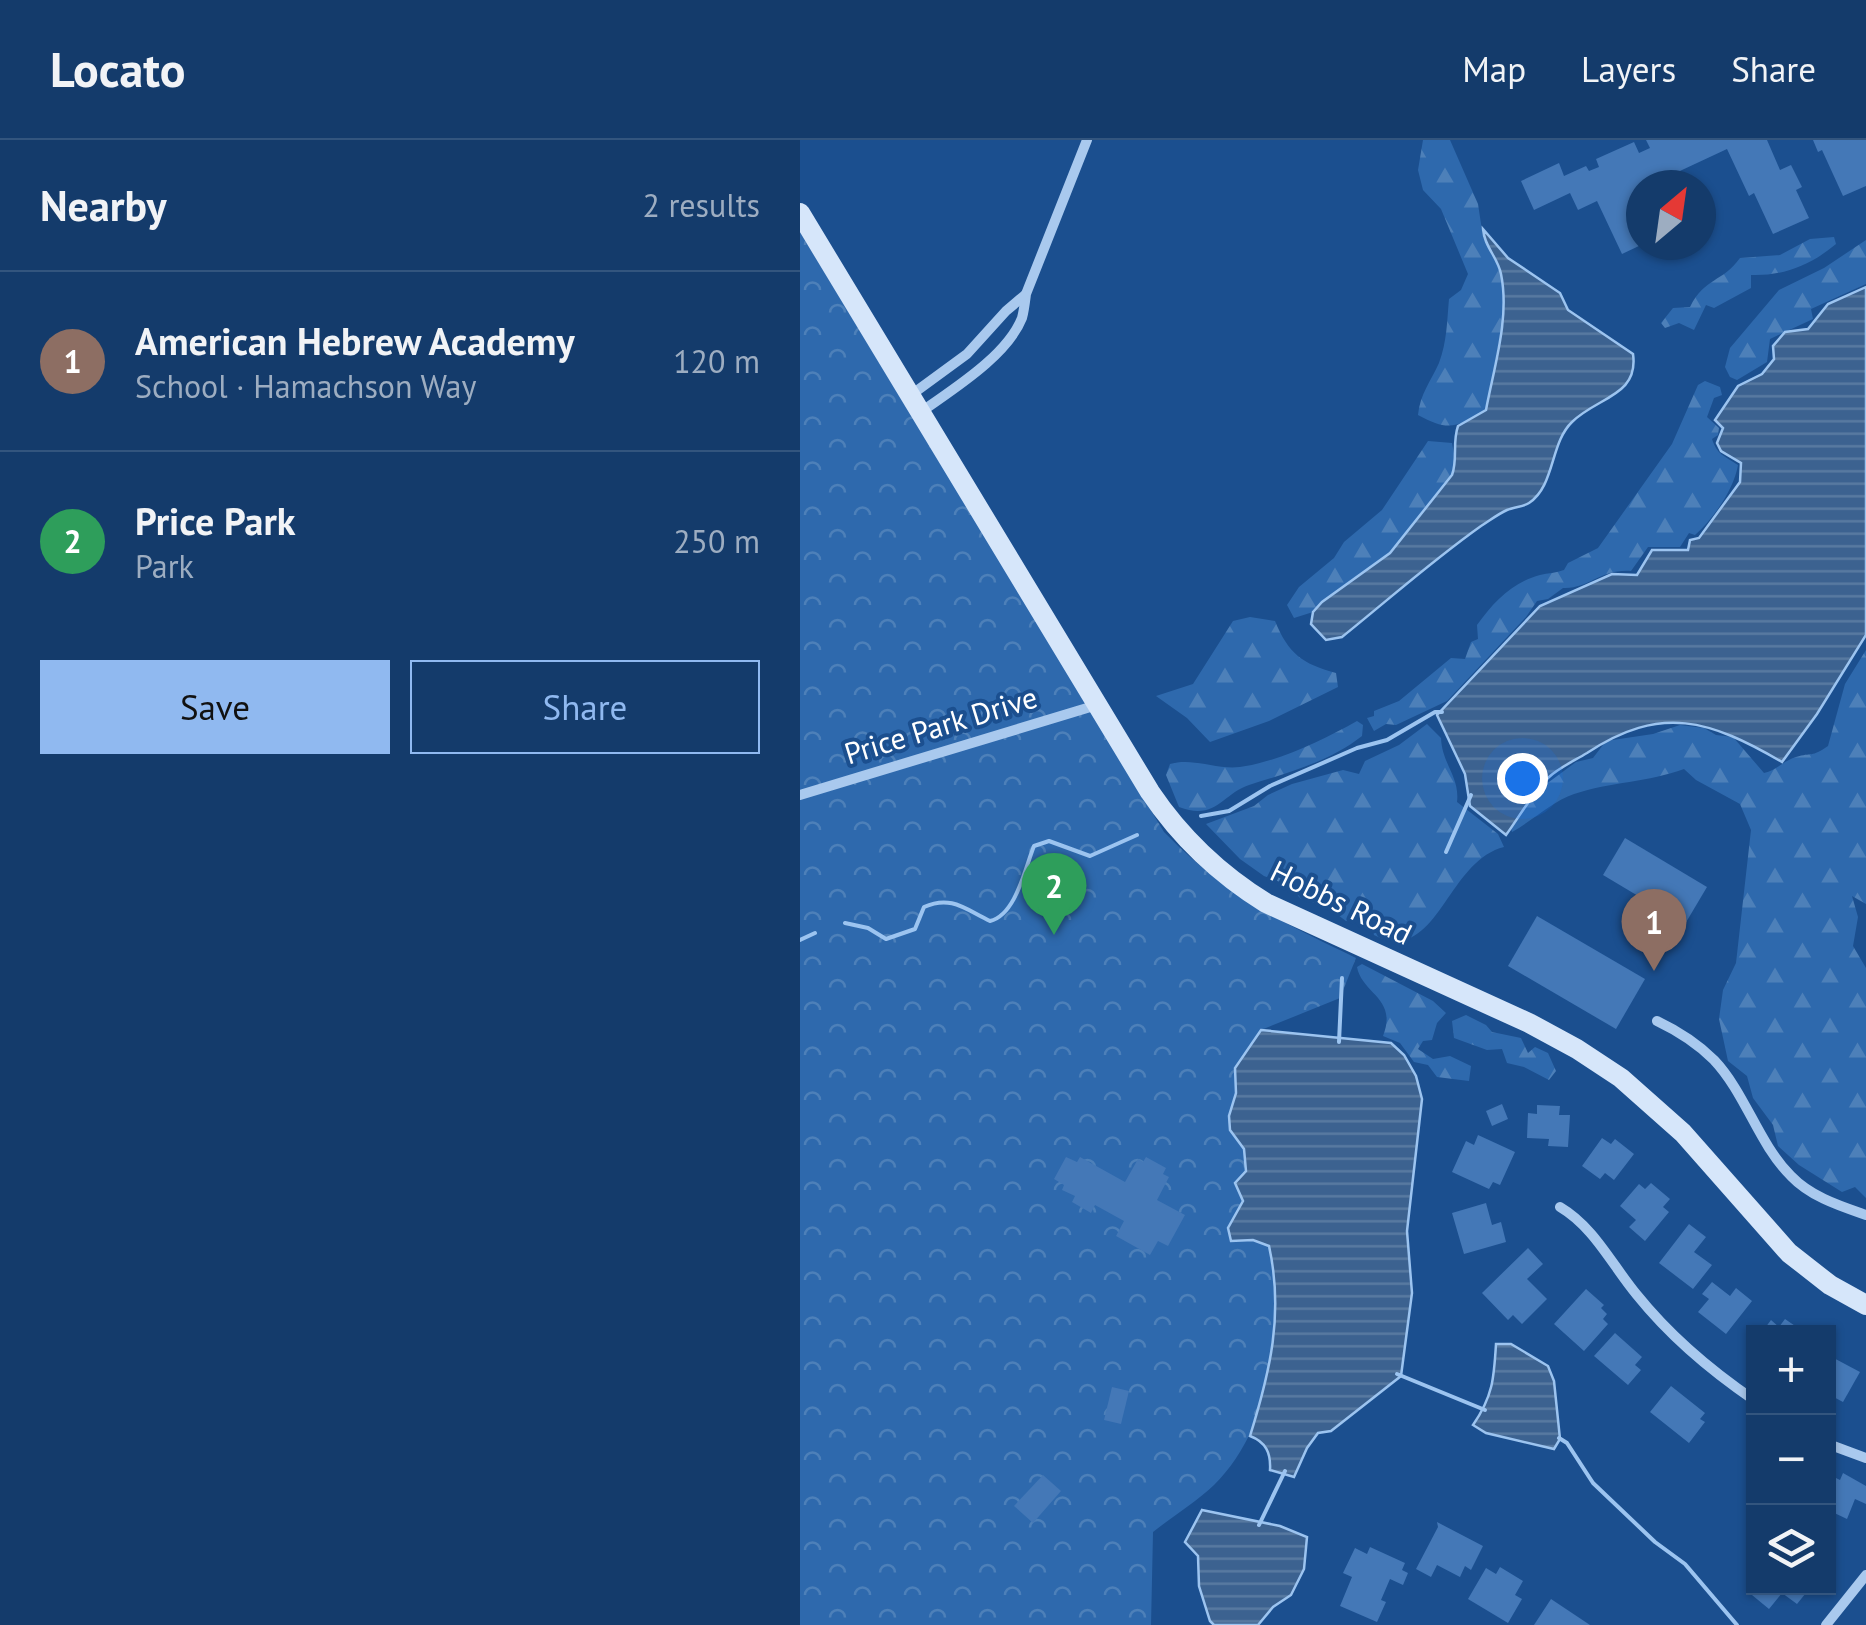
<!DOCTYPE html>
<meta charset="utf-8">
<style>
:root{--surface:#143b6b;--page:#214673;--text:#f1f3f6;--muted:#9dadc1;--line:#33557e;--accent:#90b9f0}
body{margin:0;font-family:"PT Sans",sans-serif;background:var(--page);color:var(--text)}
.controls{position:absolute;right:30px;bottom:30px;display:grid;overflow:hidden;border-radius:0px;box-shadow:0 2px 8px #0004}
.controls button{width:90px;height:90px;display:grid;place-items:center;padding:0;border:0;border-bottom:2px solid var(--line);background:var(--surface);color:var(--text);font:50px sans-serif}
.compass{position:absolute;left:826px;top:30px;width:90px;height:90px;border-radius:50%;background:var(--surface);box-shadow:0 2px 8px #0004;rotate:29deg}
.you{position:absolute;left:722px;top:638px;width:35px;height:35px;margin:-25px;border:8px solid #fff;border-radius:50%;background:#1a73e8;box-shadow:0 0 0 15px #1a73e833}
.badge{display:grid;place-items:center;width:65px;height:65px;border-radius:50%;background:var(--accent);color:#fff;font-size:32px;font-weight:700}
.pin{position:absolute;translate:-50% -82px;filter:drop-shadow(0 2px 5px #0008)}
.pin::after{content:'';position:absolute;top:52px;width:35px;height:30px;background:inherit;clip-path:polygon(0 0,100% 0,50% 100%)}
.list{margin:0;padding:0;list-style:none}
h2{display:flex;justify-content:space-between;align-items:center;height:130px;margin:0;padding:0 40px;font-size:42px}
h2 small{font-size:32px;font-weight:400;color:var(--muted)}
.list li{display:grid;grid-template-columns:65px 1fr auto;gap:30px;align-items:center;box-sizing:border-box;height:180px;padding:0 40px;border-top:2px solid var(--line)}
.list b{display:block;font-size:38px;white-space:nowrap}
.list p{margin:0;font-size:32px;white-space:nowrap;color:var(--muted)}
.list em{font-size:32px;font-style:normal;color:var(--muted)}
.actions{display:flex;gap:20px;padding:30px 40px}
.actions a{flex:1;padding:22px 0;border:2px solid var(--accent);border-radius:0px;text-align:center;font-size:35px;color:var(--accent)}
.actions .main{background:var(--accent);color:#111}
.icon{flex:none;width:55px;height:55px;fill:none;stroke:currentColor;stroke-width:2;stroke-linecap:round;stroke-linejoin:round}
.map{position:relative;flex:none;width:1066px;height:1485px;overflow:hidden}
header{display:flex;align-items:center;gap:60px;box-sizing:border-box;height:140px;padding:0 50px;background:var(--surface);border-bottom:2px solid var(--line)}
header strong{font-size:48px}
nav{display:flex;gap:55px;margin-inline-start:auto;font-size:35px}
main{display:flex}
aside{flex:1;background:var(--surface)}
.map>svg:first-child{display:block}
.forest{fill:url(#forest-firs)}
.park{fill:url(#park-crowns)}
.water{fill:url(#water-rules);stroke:#9cc4f0;stroke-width:2.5}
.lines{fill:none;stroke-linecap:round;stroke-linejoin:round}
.stream{stroke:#9cc4f0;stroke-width:4}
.building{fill:#4478b7}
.street{stroke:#a9c9ee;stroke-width:10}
.secondary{stroke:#d6e6fa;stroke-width:20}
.labels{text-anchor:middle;stroke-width:8;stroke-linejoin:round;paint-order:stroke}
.street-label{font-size:30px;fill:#fff;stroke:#1b4f8f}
</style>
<header>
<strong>Locato</strong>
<nav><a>Map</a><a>Layers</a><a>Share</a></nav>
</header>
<main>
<aside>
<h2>Nearby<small>2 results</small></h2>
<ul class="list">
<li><span class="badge" style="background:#8d6e63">1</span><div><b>American Hebrew Academy</b><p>School · Hamachson Way</p></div><em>120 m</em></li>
<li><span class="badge" style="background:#2e9e5b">2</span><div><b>Price Park</b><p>Park</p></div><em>250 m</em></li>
</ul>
<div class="actions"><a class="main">Save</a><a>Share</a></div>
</aside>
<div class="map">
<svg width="1066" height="1485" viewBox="0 0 1066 1485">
<defs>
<pattern id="forest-firs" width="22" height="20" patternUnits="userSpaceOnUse" patternTransform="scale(2.5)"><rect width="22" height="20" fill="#2e69ad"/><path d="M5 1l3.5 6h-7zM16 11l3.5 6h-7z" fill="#4d80b9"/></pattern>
<pattern id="park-crowns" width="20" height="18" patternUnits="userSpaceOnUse" patternTransform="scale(2.5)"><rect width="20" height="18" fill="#2e69ad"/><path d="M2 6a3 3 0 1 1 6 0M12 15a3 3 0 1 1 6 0" fill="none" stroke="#4d80b9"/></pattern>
<pattern id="water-rules" width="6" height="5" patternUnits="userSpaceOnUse" patternTransform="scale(2.5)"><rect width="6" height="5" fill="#3c6290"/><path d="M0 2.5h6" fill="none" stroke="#597aa1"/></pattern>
</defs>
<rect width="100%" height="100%" fill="#1b4f8f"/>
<g class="forest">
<path d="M623 0H650L678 64 683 97 701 130 705 169 686 271C656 287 649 292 618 275 620 254 631 241 639 223 647 202 647 181 649 159L661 150 668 134 641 69 623 50 618 30Z"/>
<path d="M1034 97 1036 104C1011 125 984 136 951 135V148L914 168 906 165 894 190 879 183 865 188 861 183 873 168 890 167C905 137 922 143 940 118L980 115 1010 99Z"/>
<path d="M1066 100V144L1011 169 1013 179 970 199 967 222 937 240 930 237 925 227 930 208 979 150 1024 128Z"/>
<path d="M905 241 920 247 922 255 914 258 907 277 919 288 918 295 912 299C917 315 925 316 938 325 934 349 914 378 895 395L889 393 880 407H848L831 431C799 429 790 449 763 448L748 459 737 461 726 477 647 561 596 585 586 584 574 591 567 578 574 576V571L599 561 651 518 665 519 671 502 678 499 677 485C694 462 711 443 740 435 748 433 756 433 764 430L768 423 798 408 872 304 898 245Z"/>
<path d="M628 301 652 303 656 324 652 336 590 413 522 462 513 472 494 478 487 465 499 447 534 418 544 402 582 370Z"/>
<path d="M450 477 475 481C488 513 502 524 536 533L538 547 469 581 410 602 387 578 356 556 393 544 433 481Z"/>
<path d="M1066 510V764L1052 756 1058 777 1053 806 1066 828V1058L1055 1047 1042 1052 999 1025 978 1006 973 985 953 958 947 936 928 921 919 879 923 850 936 823 951 690 940 664 896 640 884 629C849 642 810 642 774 654 753 661 732 681 712 692L707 673 776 622 793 618 806 601 853 594 880 585 904 588 916 595 933 597 964 633C977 630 985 620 996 617 1012 612 1011 618 1028 606L1045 544Z"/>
<path d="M557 581 563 585 562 596C529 622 487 633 449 645 422 654 416 681 379 667L366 635 370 624C393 617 416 630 440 627 478 622 523 600 557 581Z"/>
<path d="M627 584 641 598C642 624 660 637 657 662L698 694 704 707C646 721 637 827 574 795L571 783 546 781 526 766 501 759 488 745 464 736 440 719 406 684 454 666 468 655 492 644 543 630 559 634 565 621 599 605Z"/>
<path d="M562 824 633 861 646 873 637 883 632 900 623 901 618 909 633 919 650 916 671 926 669 941 637 937 628 925 614 922 600 903 583 896C598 858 562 854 557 827Z"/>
<path d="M666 875 686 885 692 892 721 898 728 913 735 907 748 913 756 931 749 940 724 927 707 923 702 909 687 910 654 898 652 881Z"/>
</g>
<path class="park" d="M0 92 364 692C428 757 476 779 556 818L540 858 461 890 435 928 436 953 429 976 430 990 444 1009 446 1032 444 1061 431 1101 453 1100 469 1106C486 1182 473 1287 414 1345 396 1362 373 1376 353 1392L351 1485H0Z"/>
<g class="water">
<path d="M683 89 708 118 760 153 768 170 833 214C839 256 797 257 772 282 750 303 755 346 729 363 723 367 714 367 707 370 698 374 689 381 681 386 633 420 588 460 542 497L526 500 511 484 513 472 522 462 590 413 652 335C658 319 652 303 658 286L686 270C694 227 710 178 701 134 698 118 684 106 683 89Z"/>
<path d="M1066 147V495L1017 574 982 622C910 580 861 564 787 613 774 621 758 628 748 638 732 654 719 677 706 695L670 666 665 634 637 575 740 466 812 434 837 435 852 410H888L890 400 899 398 940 342 941 323 921 311 917 303 923 288 915 280 938 246 962 234 974 219 973 206 985 192 1008 189 1028 164Z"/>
<path d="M461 890 591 903 604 915 616 936 622 959 607 1091 612 1153 601 1236 531 1291 518 1293 507 1308 494 1337 470 1330C471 1313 466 1302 450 1296 470 1232 484 1174 469 1106L453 1100 431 1101 428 1088 443 1061 435 1043 446 1031 444 1009 430 990 429 976 436 953 435 928Z"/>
<path d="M696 1204H711L748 1226 754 1241 760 1299 754 1309 686 1293 673 1285C693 1256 694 1238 696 1204Z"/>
<path d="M402 1370 480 1386 507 1397 504 1429 491 1455 473 1467 458 1485H414L410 1481 399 1446 398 1416 385 1402Z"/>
</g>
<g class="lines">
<g class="stream">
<path d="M401 676 429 671 470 646 557 608 587 600 635 572H642"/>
<path d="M646 712 671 655"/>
<path d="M45 783 68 788 86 799 115 789 124 767C151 755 165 769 190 781 216 775 225 728 234 706L249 701 290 716 337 695"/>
<path d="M0 800 15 793"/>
<path d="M539 902 542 838"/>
<path d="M597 1234 685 1270"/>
<path d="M759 1298 767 1303 793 1343 855 1402 885 1424 937 1485"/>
<path d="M459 1385 485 1331"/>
</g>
</g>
<g class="building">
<path d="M846 0H967L980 30 991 25 1002 47 996 50 1009 78 973 94 954 53 949 56 927 9 867 37 871 45H841V105L822 114 797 61 778 70 770 53 734 70 721 41 759 23 764 36 786 26 789 31 799 27 796 19 834 2 839 13 850 8Z"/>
<path d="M1013 0H1066V46L1043 56 1022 10 1018 12Z"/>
<path d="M825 698 907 747 885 784 803 735Z"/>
<path d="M737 776 845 839 816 889 708 826Z"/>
<path d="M702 964 708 979 692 986 686 971Z"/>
<path d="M737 965 760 966 759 975H770L768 1007 748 1006 749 999 727 998 728 973 737 974Z"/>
<path d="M678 995 715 1012 700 1045 693 1042 689 1049 652 1032 666 1001 674 1005Z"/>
<path d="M802 998 811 1004 815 999 834 1014 814 1040 805 1033 800 1039 782 1026Z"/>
<path d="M266 1017 277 1022 280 1017 325 1042 338 1019 343 1022 346 1017 366 1028 363 1034 369 1037 357 1060 385 1075 368 1106 358 1101 350 1115 316 1096 324 1081 295 1065 291 1073 272 1062 275 1056 262 1050 264 1045 254 1039Z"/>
<path d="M851 1043 870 1059 863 1067 869 1072 845 1101 829 1087 836 1080 820 1066 839 1044 845 1049Z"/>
<path d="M686 1063 692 1085 701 1082 706 1102 664 1114 652 1073Z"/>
<path d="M889 1084 906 1097 894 1112 912 1125 893 1149 859 1123Z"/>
<path d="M728 1108 743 1124 727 1139 747 1159 722 1184 713 1175 708 1180 682 1153Z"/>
<path d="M912 1142 930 1156 936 1148 952 1161 926 1194 898 1172 909 1159 902 1154Z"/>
<path d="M786 1149 804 1165 801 1168 807 1174 803 1179 808 1184 784 1211 754 1184Z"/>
<path d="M985 1179 1004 1192H962L971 1180 979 1187Z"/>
<path d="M815 1193 842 1217 835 1225 841 1230 828 1245 794 1216Z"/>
<path d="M1028 1215 1060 1232 1043 1262 1028 1254Z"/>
<path d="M871 1246 905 1273 900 1279 905 1282 889 1303 850 1272Z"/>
<path d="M312 1247 329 1251 321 1284 304 1280Z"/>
<path d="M1043 1333 1066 1346V1364L1055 1359 1047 1379 1028 1370V1334L1040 1340Z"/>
<path d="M243 1335 261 1351 233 1383 214 1366Z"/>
<path d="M637 1382 683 1406 671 1430 665 1426 660 1437 637 1425 631 1437 616 1429 638 1387Z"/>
<path d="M570 1407 605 1423 602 1430 608 1433 603 1445 590 1439 581 1460 586 1462 577 1482 540 1466 552 1437 543 1433 555 1408 567 1414Z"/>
<path d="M700 1427 723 1441 715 1455 722 1459 708 1483 668 1459 686 1428 696 1434Z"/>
<path d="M958 1448H1010L997 1464 982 1453 969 1469 952 1455Z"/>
<path d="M751 1459 790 1485H734Z"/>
</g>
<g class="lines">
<g class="street">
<path d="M111 255 167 214 206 171 225 155"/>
<path d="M121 272C153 249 207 216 222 178 224 171 225 162 226 154L287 0"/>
<path d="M0 655 297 565"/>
<path d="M857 881C878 891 898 904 914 920 946 954 958 1003 991 1036 1011 1057 1040 1066 1066 1075"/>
<path d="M760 1067C794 1087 812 1125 837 1155 870 1196 910 1230 954 1260"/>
<path d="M1028 1304 1066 1318"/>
<path d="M1026 1485 1066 1435"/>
</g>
<path class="secondary" d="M0 73 350 652C381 698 419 734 466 763L729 883 777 909 821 938 883 993 989 1113 1030 1145 1066 1165"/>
</g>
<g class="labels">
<g class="street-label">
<text transform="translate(141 586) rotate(-17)" y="10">Price Park Drive</text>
<text transform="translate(541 763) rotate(26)" y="10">Hobbs Road</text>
</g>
</g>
</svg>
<div class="controls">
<button>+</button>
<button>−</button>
<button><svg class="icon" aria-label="layers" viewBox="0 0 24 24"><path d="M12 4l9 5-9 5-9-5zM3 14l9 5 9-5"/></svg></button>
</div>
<svg class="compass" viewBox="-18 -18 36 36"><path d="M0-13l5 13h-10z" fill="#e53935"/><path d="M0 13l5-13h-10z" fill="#9dadc1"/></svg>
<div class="you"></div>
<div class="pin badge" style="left:854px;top:831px;background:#8d6e63">1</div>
<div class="pin badge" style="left:254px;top:795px;background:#2e9e5b">2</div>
</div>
</main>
